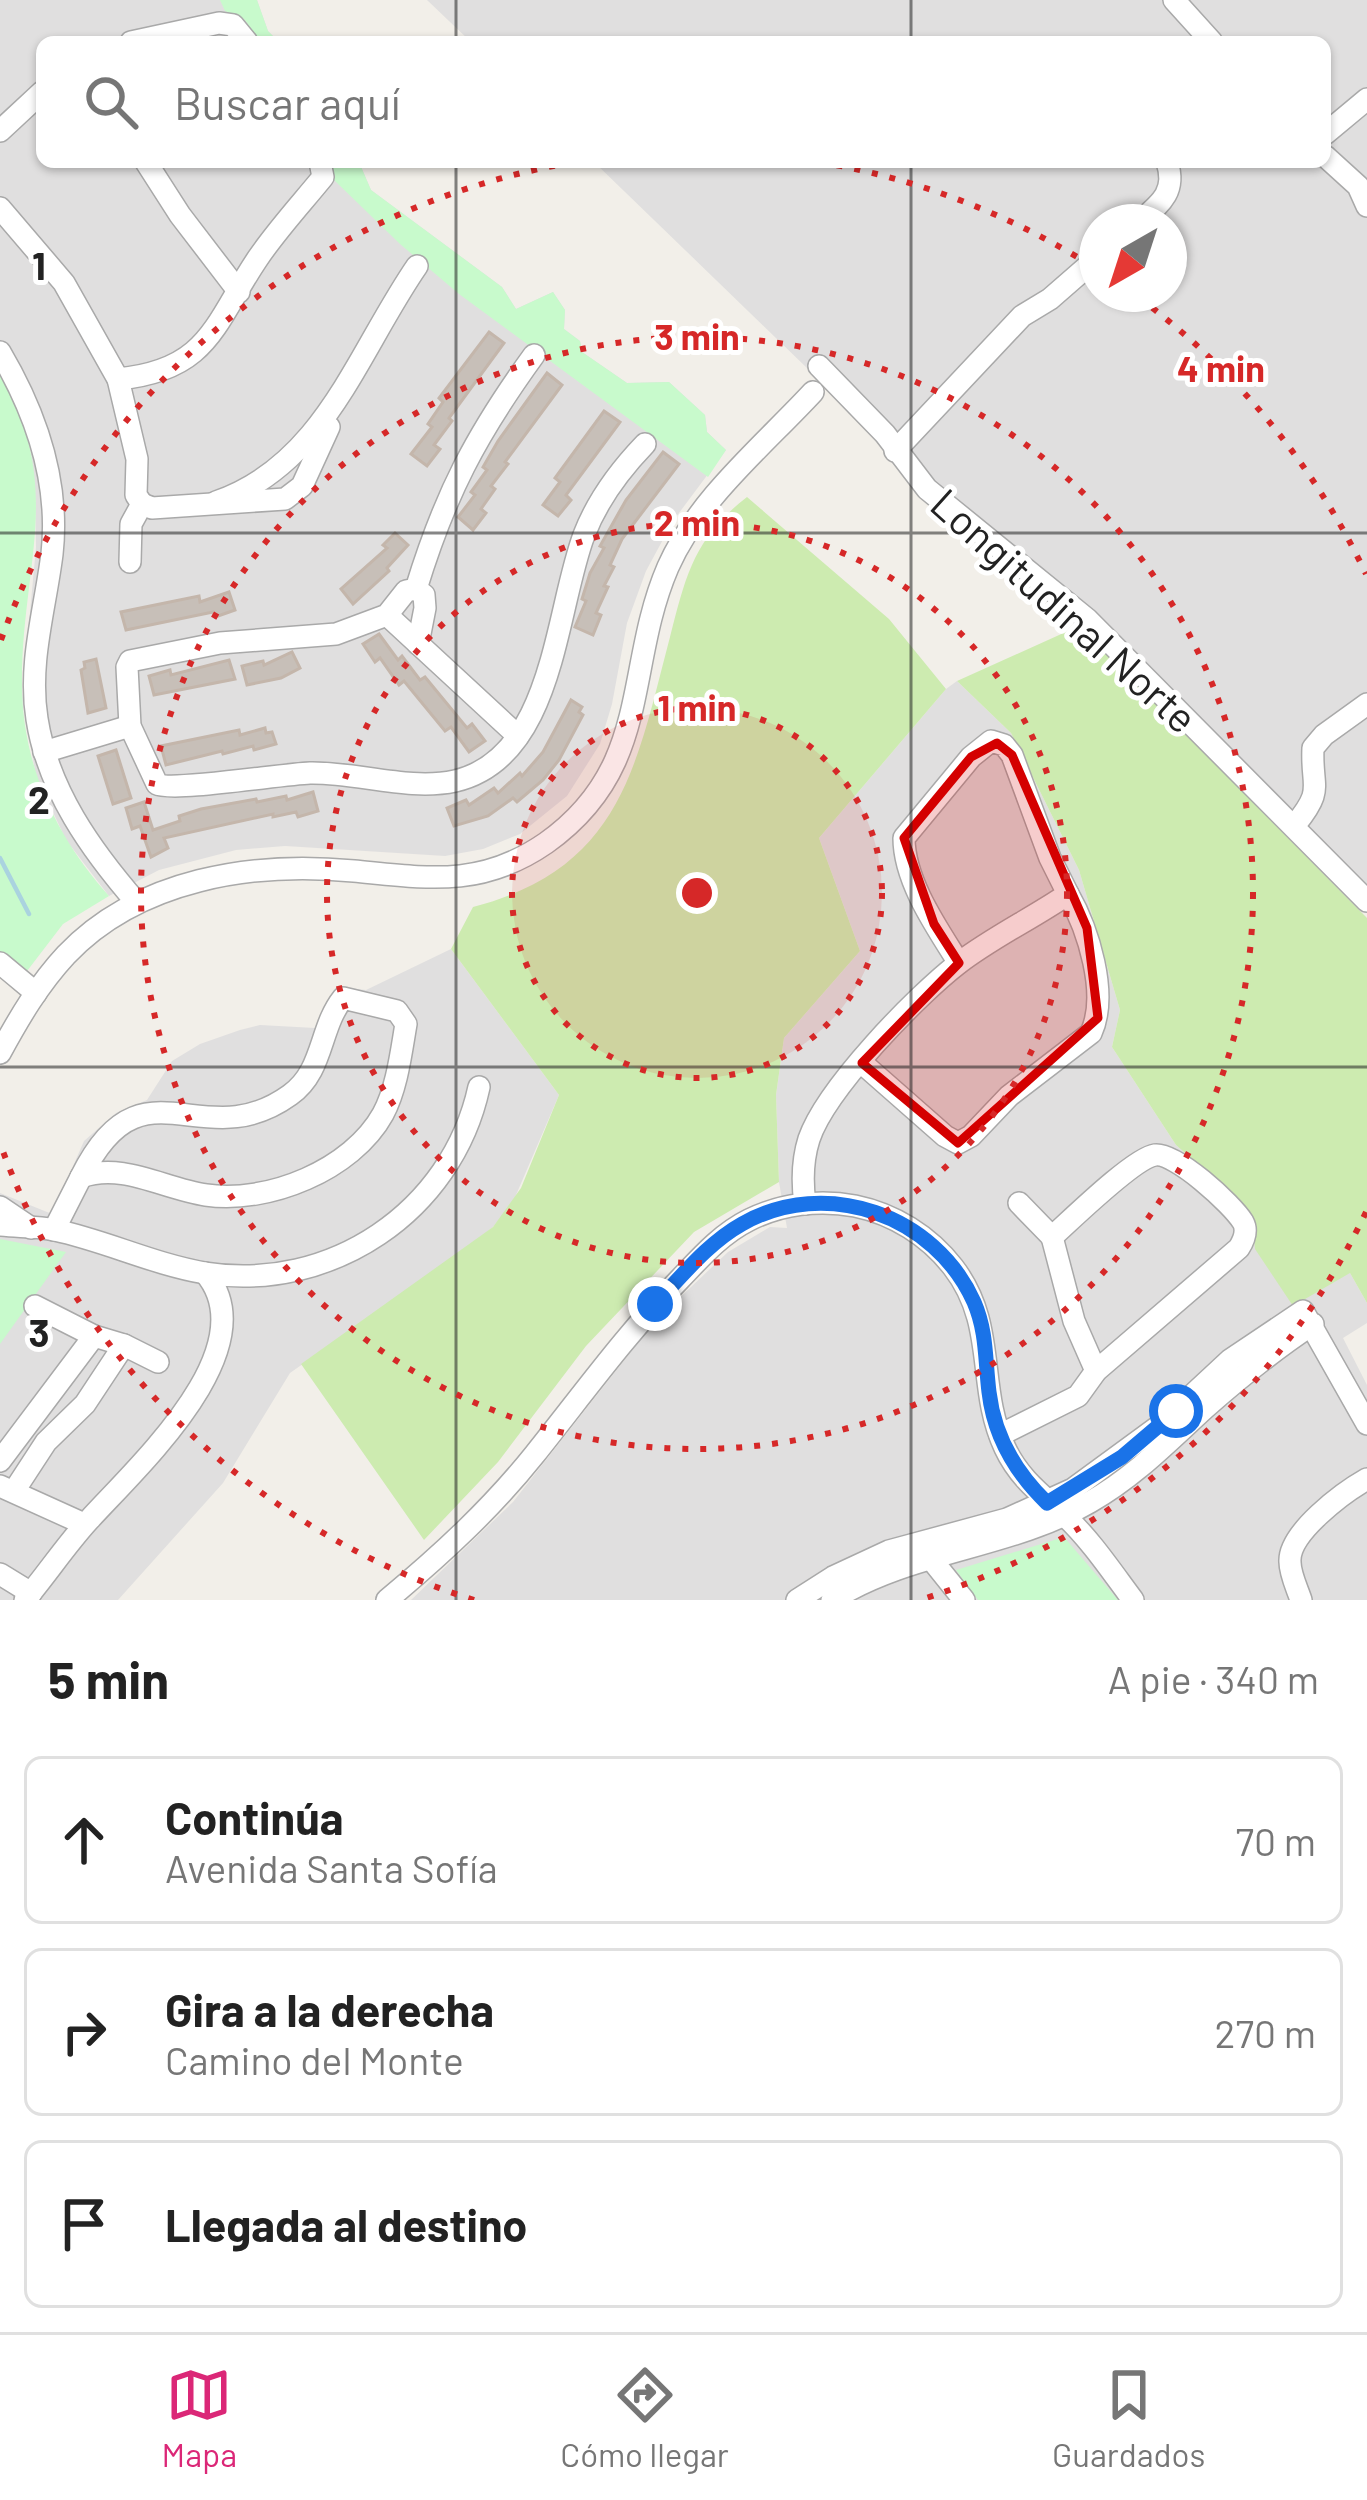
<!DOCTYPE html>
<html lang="es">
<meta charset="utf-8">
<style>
:root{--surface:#fff;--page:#f2f2f2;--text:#222;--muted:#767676;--line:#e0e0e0;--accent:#db2777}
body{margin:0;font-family:Barlow,sans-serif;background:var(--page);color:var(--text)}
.compass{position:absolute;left:1079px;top:204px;width:108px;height:108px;border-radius:50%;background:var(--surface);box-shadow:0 3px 9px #0004;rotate:219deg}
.stop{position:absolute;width:36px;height:36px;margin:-27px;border:9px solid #1a73e8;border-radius:50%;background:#fff}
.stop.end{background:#1a73e8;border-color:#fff;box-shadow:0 3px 12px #0008}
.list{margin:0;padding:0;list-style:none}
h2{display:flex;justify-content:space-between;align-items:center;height:156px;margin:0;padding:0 48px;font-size:51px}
h2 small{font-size:39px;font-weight:400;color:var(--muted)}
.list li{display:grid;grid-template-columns:78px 1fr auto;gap:36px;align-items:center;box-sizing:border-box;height:168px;margin:0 24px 24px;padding:0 24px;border:3px solid var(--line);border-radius:18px}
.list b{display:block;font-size:45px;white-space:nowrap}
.list p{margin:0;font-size:39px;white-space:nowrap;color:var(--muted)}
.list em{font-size:39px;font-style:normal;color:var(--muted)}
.icon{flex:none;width:66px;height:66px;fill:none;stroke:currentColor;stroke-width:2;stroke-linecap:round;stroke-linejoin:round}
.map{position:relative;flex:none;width:1367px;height:1600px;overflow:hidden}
.search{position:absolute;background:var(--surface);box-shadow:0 3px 9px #0004;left:36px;right:36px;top:36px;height:132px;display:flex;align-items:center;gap:30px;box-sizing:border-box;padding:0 42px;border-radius:18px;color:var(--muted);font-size:45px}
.sheet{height:732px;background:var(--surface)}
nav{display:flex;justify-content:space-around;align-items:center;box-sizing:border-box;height:168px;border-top:3px solid var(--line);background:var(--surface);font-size:33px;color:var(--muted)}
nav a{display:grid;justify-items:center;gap:6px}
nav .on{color:var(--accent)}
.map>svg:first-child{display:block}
.residential{fill:#e0dfdf;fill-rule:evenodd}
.grass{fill:#cdebb0}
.park{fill:#c8facc}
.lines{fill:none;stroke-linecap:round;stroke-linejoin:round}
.stream{stroke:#aad3df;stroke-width:4.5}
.building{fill:#c7bfb8;stroke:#c4b6ab;stroke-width:3}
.minor-casing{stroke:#a9a9a9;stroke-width:24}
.minor{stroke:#fff;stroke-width:21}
.route{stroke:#1a73e8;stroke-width:15}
.marked{fill:#d40000;fill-opacity:0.2;stroke:#d40000;stroke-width:9;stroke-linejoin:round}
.grid{fill:none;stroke:#222;stroke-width:3;stroke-opacity:0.55}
.ring{fill:none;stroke:#d62828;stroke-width:6;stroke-dasharray:6 12}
.labels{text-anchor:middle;stroke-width:10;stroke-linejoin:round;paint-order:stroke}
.street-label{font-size:42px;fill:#222;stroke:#fff}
.grid-label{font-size:39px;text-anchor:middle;font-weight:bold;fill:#222;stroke:#fff;stroke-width:10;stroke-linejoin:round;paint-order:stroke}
.centre{fill:#d62828;stroke:#fff;stroke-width:6}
.ring-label{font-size:36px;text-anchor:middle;font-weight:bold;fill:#d62828;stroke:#fff;stroke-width:10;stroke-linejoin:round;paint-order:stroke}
</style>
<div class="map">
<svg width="1367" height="1600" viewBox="0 0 1367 1600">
<rect width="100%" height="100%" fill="#f2efe9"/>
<g class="residential">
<path d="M0 0H257L268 31 279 42H42V162H359L371 190 502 287 516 309 553 292 565 310 564 329 580 341 582 352 627 383 669 382 705 415 707 432 726 450 673 521 646 571 627 623 612 704 600 744 567 796 520 834 483 849 445 856 285 846 236 850 159 870 109 896 66 840 36 776 22 700 36 547 35 488 30 446 12 395 0 375Z"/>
<path d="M427 0H1367V887L1090 610 1079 626 945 513 892 463 867 426 594 162H1325V42H471ZM1097 222H1169V294H1097Z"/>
<path d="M957 681 1011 733 1079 870 1120 1010 1112 1047 1176 1145 1219 1183 1350 1273 1367 1303V1323L1343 1338 1367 1385V1600H411L513 1502 655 1321 728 1252 770 1227 787 1228 779 1182 776 1095 784 1038 860 951 819 838 946 689Z"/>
<path d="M451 949 559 1095 513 1202 493 1227 469 1247 290 1373 223 1483 118 1600H0V1193L52 1214 84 1141 116 1113 147 1100 172 1061 200 1044 240 1030 260 1025 315 1028 325 1005 341 987 366 990Z"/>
</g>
<g class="grass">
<path d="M747 497 889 619 946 689 819 838 860 951 784 1038 776 1095 779 1182 694 1232 586 1346 498 1462 424 1540 301 1364 493 1227 521 1188 559 1095 451 949 473 907C622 868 636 766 670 637 686 575 694 538 747 497Z"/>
<path d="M1079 626 1367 918V1303L1350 1273 1293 1306 1255 1249 1253 1227 1219 1183 1176 1145 1112 1047 1120 1010 1079 870 1011 733 957 681Z"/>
</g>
<g class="park">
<path d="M220 0H257L268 31 279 42H261L244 19 225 11Z"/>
<path d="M332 162H359L371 190 502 287 516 309 553 292 565 310 564 329 580 341 582 352 627 383 669 382 705 415 707 432 726 450 708 477 459 294 400 244 334 180Z"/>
<path d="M0 375C65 485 22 565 22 680 21 762 55 836 109 896L63 924 24 975 0 955Z"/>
<path d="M0 1239 66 1252 0 1344Z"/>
<path d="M1064 1537 1118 1600H978L956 1570Z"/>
</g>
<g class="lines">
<path class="stream" d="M0 858 29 914"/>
</g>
<g class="building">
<path d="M489 332 504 343 449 418 452 421 434 445 440 449 427 466 411 454 432 427 428 424 443 402 439 398Z"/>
<path d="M547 373 562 385 505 462 508 464 491 486 495 489 481 509 486 513 473 530 458 517 475 495 471 492 487 470 483 467 498 441Z"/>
<path d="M604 411 620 422 566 495 571 500 558 516 543 505 560 482 555 478Z"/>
<path d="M663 452 679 464 622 539 610 565 614 567 604 586 608 587 596 613 601 615 593 635 575 627 586 601 582 599 590 573 604 548 600 546 626 500Z"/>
<path d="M395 533 408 545 387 568 389 571 353 604 341 589 387 548 383 545Z"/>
<path d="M229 592 235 610 215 617 213 612 126 630 121 612 199 596 200 602Z"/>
<path d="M379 634 398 660 402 656 420 680 425 677 467 728 472 724 485 741 469 752 451 727 445 731 404 681 399 685 380 658 375 662 363 644Z"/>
<path d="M292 652 300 668 281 678 247 685 242 666 263 661 264 665Z"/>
<path d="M96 659 106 708 88 713 81 670 85 668 84 662Z"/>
<path d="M229 660 235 679 154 695 149 676 170 670 171 675Z"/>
<path d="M571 700 582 707 579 712 583 715 559 760 543 780 517 802 513 798 488 816 454 826 447 808 466 800 469 805 494 788 498 793 520 773 522 776 543 752Z"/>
<path d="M265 728 266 733 272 732 276 744 254 750 253 746 223 754 222 751 166 765 161 746 239 730 240 735Z"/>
<path d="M116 750 131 798 113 804 98 756Z"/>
<path d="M313 792 318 811 298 817 296 812 273 817V814L164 838 168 848 151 857 140 826 132 829 126 808 144 802 153 830 180 821 179 816 201 809 256 799 257 802 286 796 287 800Z"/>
</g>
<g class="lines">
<defs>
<g id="minor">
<path d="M1174 0 1212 42"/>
<path d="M131 42 219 23 233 25 247 42"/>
<path d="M0 131 42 92"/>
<path d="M1325 134 1367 99"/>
<path d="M1325 156 1358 186 1367 206"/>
<path d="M146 162 180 215 239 292"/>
<path d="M0 208 64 283 118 379 137 459 136 495 142 504"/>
<path d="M1139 222C1160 204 1177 192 1167 162"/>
<path d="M0 352C36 413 60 482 52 554 45 610 28 663 37 719 48 790 91 850 137 903"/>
<path d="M534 355C476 435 445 494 416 589L406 591 387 615 336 634 220 643 130 661 127 667 130 726 157 784C172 792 282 774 310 773 357 772 409 791 455 781 554 758 555 612 584 535 597 501 620 470 645 444"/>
<path d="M819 366 885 434 927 489 1087 619 1367 901"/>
<path d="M118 379C210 370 214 323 258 258 277 230 301 204 323 177L320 162"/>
<path d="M895 451 1022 316 1050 299 1097 258"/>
<path d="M216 502C324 465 357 353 417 266"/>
<path d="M142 504 152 508 285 499 302 486 329 427"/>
<path d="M130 562 131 524 142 504"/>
<path d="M416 589 424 595 425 608 418 644"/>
<path d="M387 615 518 736"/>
<path d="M44 752 130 726"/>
<path d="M1295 825C1325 788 1311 789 1313 748L1324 735 1367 704"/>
<path d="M0 963 36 993"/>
<path d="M343 998 397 1011 406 1024C401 1053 397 1088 383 1114 352 1170 268 1204 206 1195 164 1189 123 1162 81 1177 142 1053 201 1159 290 1095 324 1071 319 1028 343 998Z"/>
<path d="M0 1053C19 1018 39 984 66 955 138 879 253 861 354 871 427 878 481 888 546 843 653 767 624 669 668 567 698 499 763 446 813 392"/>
<path d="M862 1063 945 1136 958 1143 971 1136 1009 1096 1091 1033C1109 994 1088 929 1068 894"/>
<path d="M805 1204C802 1182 802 1161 809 1139 826 1089 916 996 959 963 993 937 1033 918 1068 894L1050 858 1012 755 1004 745 991 741 971 757 904 838C904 881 937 928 959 963"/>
<path d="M0 1207 31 1228"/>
<path d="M0 1225C18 1227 37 1226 55 1230 106 1241 153 1264 205 1273 330 1293 452 1212 479 1087"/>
<path d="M54 1230 81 1177"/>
<path d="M1052 1237 1074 1321 1096 1371"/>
<path d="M35 1306 94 1336"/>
<path d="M124 1345 158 1362"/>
<path d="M1000 1435 1078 1396 1096 1371 1239 1248C1244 1240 1248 1231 1243 1222 1232 1204 1175 1152 1155 1155 1134 1158 1071 1220 1052 1237L1019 1203"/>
<path d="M0 1461 94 1336 124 1345 85 1404 46 1442 14 1491"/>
<path d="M0 1486 84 1524"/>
<path d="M923 1549 964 1600"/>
<path d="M0 1574 31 1593"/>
<path d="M25 1600C47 1574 66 1545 89 1520 136 1468 269 1348 205 1273"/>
<path d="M387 1600C441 1555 491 1509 535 1454 583 1394 627 1333 680 1279 701 1257 721 1234 749 1220 781 1204 819 1199 855 1206 894 1214 929 1236 953 1267 998 1325 976 1387 1005 1448 1019 1478 1041 1494 1064 1515 1090 1539 1112 1572 1133 1600"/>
<path d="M797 1600 833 1577 889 1551 1007 1519 1073 1489 1159 1426 1230 1360 1303 1311 1367 1424"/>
<path d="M832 1600C912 1550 1009 1549 1090 1502 1134 1477 1167 1443 1204 1409 1239 1378 1275 1349 1313 1324"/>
<path d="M1301 1600C1297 1588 1290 1574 1290 1562 1288 1533 1344 1492 1367 1479"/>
</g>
</defs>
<use href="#minor" class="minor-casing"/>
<use href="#minor" class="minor"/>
</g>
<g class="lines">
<path class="route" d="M655 1304C682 1276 708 1243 742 1224 826 1176 935 1215 974 1302 987 1332 985 1360 989 1392 994 1435 1016 1473 1047 1503L1122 1457 1176 1411"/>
</g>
<path class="marked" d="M997 743 1012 755 1087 928 1098 1018 958 1143 862 1063 959 963 934 924 904 838 971 757Z"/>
<path class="grid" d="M456 0V42M911 0V42M456 162V1600M911 162V1600M0 533H1367M0 1067H1367"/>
<circle cx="697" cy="893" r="185" fill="#d62828" fill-opacity=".12"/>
<g class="ring">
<circle cx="697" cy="893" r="185"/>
<circle cx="697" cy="893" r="370"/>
<circle cx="697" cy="893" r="556"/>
<path d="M1366 1212A741 741 0 0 1 920 1600M474 1600A741 741 0 0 1 1 1146M1 640A741 741 0 0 1 575 162M819 162A741 741 0 0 1 1095 268M1138 297A741 741 0 0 1 1366 574"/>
</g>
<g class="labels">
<g class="street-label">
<text transform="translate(1064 611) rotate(42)" y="15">Longitudinal Norte</text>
</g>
</g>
<g class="grid-label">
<text x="39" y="280">1</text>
<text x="39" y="814">2</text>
<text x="39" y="1347">3</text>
</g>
<circle cx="697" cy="893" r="18" class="centre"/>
<g class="ring-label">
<text x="697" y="350">3 min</text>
<text x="1221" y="382">4 min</text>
<text x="697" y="536">2 min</text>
<text x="697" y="721">1 min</text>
</g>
</svg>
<svg class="compass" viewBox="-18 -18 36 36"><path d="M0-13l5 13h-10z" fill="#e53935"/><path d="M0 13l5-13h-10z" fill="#767676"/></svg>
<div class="stop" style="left:1176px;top:1411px"></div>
<div class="stop end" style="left:655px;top:1304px"></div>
<div class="search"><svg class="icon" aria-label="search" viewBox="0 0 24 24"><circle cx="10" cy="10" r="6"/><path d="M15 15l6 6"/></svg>Buscar aquí</div>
</div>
<section class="sheet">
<h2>5 min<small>A pie · 340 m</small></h2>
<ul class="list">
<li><svg class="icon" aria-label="ahead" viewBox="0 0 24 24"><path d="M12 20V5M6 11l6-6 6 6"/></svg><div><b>Continúa</b><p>Avenida Santa Sofía</p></div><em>70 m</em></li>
<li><svg class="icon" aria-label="right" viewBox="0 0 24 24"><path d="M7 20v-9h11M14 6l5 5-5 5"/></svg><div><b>Gira a la derecha</b><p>Camino del Monte</p></div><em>270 m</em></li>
<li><svg class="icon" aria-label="arrive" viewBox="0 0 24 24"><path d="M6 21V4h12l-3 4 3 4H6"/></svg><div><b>Llegada al destino</b></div></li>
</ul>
</section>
<nav>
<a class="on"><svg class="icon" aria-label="map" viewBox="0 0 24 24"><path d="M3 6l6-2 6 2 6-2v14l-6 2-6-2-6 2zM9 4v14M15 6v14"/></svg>Mapa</a>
<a><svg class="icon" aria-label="directions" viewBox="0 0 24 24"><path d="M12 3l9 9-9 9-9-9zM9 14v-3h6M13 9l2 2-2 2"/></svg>Cómo llegar</a>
<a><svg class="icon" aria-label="saved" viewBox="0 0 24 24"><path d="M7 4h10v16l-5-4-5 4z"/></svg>Guardados</a>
</nav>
